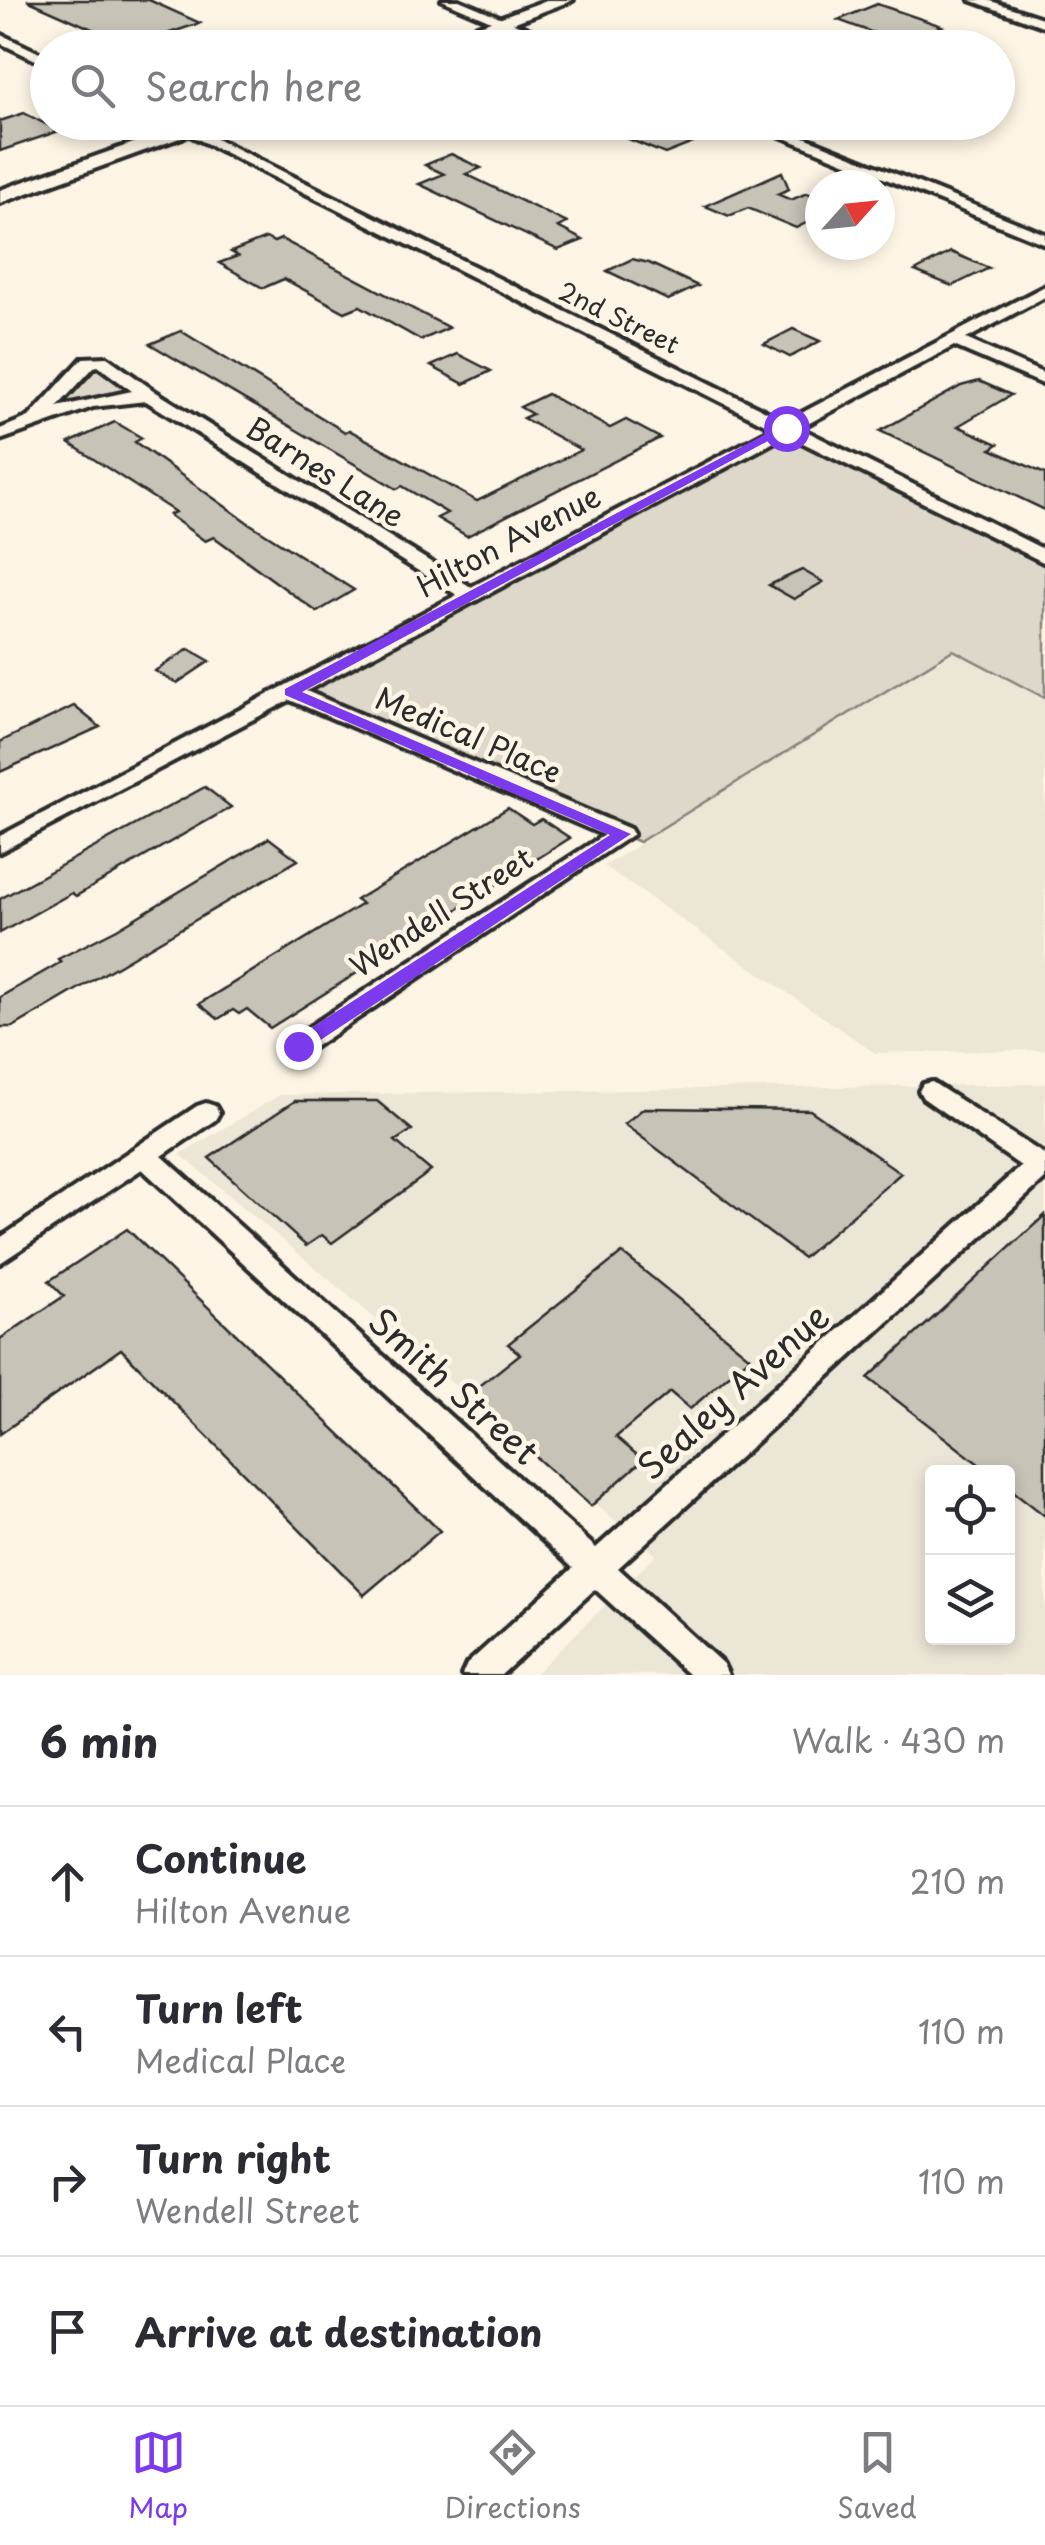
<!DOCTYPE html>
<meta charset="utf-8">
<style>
:root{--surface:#fff;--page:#f7f7f7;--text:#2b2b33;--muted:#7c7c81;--line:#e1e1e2;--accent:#7c3aed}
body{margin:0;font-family:"Playpen Sans",sans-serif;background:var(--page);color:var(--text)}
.controls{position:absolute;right:30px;bottom:30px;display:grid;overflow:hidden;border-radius:10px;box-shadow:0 5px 15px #0003}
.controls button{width:90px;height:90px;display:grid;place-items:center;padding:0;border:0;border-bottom:2px solid var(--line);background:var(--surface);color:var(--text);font:50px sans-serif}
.compass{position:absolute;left:805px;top:170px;width:90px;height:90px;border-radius:50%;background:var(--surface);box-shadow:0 5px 15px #0003;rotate:63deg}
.stop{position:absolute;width:30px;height:30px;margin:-22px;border:8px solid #7c3aed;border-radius:50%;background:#fff}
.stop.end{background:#7c3aed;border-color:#fff;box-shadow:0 2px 10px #0008}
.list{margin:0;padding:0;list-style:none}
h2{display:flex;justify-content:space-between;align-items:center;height:130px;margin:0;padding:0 40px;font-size:42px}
h2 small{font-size:32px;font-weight:400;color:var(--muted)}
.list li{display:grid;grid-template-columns:65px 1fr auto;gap:30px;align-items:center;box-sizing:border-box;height:150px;padding:0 40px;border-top:2px solid var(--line)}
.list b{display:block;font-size:38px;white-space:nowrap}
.list p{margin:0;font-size:32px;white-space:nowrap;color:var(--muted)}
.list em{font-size:32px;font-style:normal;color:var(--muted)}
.icon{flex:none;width:55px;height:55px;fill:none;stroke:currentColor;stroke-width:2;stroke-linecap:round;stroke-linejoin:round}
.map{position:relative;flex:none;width:1045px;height:1675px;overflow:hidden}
.search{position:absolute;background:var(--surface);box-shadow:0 5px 15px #0003;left:30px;right:30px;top:30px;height:110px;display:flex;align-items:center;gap:25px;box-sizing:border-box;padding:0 35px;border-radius:55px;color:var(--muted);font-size:38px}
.sheet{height:730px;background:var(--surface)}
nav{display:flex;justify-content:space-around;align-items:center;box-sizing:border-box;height:140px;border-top:2px solid var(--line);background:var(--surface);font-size:28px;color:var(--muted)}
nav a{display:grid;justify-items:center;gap:5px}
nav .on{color:var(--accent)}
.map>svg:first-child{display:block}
.built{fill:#ece6d7;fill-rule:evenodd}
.green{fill:#ded8ca;stroke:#84827a;stroke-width:2.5}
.building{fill:#c8c3b7;stroke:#2b2b2b;stroke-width:2.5}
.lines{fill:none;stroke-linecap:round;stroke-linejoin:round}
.street-casing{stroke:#2b2b2b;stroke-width:8}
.secondary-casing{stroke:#2b2b2b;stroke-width:8}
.street{fill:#fcf5e5;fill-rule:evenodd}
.secondary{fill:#fcf5e5;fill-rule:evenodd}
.route{fill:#7c3aed}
.labels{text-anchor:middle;stroke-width:9;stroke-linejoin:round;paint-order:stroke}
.far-street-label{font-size:25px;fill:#2b2b2b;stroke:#fcf5e5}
.street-label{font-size:30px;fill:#2b2b2b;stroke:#fcf5e5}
.near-street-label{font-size:35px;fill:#2b2b2b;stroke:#fcf5e5}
</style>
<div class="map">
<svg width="1045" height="1675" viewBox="0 0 1045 1675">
<rect width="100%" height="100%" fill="#fcf5e5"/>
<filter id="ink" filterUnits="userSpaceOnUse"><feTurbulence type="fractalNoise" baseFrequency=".01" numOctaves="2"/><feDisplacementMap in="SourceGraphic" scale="20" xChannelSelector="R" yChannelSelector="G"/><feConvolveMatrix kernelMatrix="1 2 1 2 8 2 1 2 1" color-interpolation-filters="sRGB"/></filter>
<g filter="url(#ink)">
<g class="built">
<path d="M954 649 1045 698V1050L875 1053 604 866Z"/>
<path d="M1045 1084V1675H534L656 1555 180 1154 280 1095ZM932 1472H1008V1638H932Z"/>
</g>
<g class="green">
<path d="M101 361 149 396 113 395 35 421 71 378Z"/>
<path d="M790 430 1045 557V698L953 650 639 842 290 693Z"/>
</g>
<g class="building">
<path d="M27 0H149L200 23 130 46Z"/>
<path d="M877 4 942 26 901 43 838 20Z"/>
<path d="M24 113 59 131 0 151V121Z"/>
<path d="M644 122 693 143 665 154 589 123Z"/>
<path d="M451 154 481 168 466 174 567 223 558 227 583 240 558 250 419 184 444 174 425 165Z"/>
<path d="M782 172 789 189 777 194 791 200 807 193 820 198V216L796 228 748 208 729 216 705 206Z"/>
<path d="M266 238 274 242 281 239 449 328 421 340 360 306 345 312 284 279 263 288 219 263 238 256 231 252Z"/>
<path d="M951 252 989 268 952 286 915 271Z"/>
<path d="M632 259 649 263 698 286 668 300 607 271Z"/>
<path d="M793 329 820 341 790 357 764 344Z"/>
<path d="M181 331 345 432 349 430 477 501 581 450 523 418 532 414 520 407 547 394 610 428 626 420 660 438 467 536 437 518 447 513 402 486 397 489 150 344Z"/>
<path d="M458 354 491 371 464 384 431 366Z"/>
<path d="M979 381 1011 395 958 426 998 444 991 449 1045 474V510L880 431 961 386Z"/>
<path d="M115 422 142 438 135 442 247 522 354 590 317 612 214 537 205 541 169 515 175 512 69 443Z"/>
<path d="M802 570 823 582 794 599 769 585Z"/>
<path d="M189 649 210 661 177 683 155 671Z"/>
<path d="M74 706 100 727 0 772V742Z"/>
<path d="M205 787 231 807 76 896 72 893 0 933V899Z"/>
<path d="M508 808 532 824 541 819 570 838 270 1028 247 1009 239 1014 233 1010 218 1019 199 1004 362 904 356 900Z"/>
<path d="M269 838 298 860 13 1027H0V997L61 962 58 959 117 929Z"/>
<path d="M295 1101H377L412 1130 395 1141 431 1171 332 1243 322 1235 306 1246 209 1158Z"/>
<path d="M644 1108 810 1110 901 1173 803 1258 624 1124Z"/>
<path d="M1045 1215V1516L1008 1487V1472H989L868 1378Z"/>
<path d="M127 1229 440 1531 364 1595 121 1349 0 1434V1339L64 1296 49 1281Z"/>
<path d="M622 1253 750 1357 690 1409 670 1392 616 1437 643 1460 591 1506 467 1396 520 1354 508 1344Z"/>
</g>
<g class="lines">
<defs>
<g id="street">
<path d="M442 0H459L573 48H554Z"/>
<path d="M970 0H988L1045 19V27Z"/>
<path d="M0 34 48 57V66L0 43Z"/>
<path d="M164 122H183L786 421 1045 286V297L966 339 1045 374V385L954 346 800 428 1045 550V563L787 435 306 691 630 829 633 834 307 1052H289L286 1046 289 1040 604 835 290 700 0 852V836L457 595 146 401 93 407 0 440V429L29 417 83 358 107 357 156 392 471 587 773 428ZM98 366 132 391 57 407 94 367Z"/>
<path d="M746 122H767L1045 234V244Z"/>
<path d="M932 1082 1045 1155V1179L618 1568 723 1664 728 1675H689L595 1589 501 1675H462L467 1664 573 1568 142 1169 0 1263V1238L197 1106 206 1103 215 1106 219 1113 215 1120 162 1156 596 1548 1021 1166 923 1098 919 1091 923 1084Z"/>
</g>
<g id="secondary">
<path d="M547 0H573L447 48H418Z"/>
<path d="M193 122H224L0 203V190Z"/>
</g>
</defs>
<use href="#street" class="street-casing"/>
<use href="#secondary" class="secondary-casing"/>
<use href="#street" class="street"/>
<use href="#secondary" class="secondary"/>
</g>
</g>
<path class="route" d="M781 426 792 428 302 692 631 834 304 1051H291V1041L610 835 285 695V689Z"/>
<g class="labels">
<g class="far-street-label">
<text transform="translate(619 318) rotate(26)" y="9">2nd Street</text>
</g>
<g class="street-label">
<text transform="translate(325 473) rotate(32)" y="10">Barnes Lane</text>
<text transform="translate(509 542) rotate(-28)" y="10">Hilton Avenue</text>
<text transform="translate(468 736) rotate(23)" y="10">Medical Place</text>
<text transform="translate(442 913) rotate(-33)" y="10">Wendell Street</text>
</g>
<g class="near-street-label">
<text transform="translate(453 1387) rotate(42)" y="12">Smith Street</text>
<text transform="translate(734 1392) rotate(-42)" y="12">Sealey Avenue</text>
</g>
</g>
</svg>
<div class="controls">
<button><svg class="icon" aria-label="locate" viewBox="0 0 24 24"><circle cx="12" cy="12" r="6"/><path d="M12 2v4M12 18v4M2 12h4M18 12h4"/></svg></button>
<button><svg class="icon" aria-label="layers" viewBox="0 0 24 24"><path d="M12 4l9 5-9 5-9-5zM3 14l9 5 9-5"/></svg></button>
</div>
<svg class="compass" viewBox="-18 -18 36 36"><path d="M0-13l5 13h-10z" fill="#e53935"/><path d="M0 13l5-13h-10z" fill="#7c7c81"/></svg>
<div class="stop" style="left:786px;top:428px"></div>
<div class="stop end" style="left:298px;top:1046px"></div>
<div class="search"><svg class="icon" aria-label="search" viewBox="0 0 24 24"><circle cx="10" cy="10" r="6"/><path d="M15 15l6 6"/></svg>Search here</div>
</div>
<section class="sheet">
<h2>6 min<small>Walk · 430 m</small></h2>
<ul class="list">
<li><svg class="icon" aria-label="ahead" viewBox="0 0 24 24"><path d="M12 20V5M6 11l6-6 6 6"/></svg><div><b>Continue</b><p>Hilton Avenue</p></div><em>210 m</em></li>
<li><svg class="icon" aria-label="left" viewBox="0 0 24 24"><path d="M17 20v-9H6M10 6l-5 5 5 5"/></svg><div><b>Turn left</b><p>Medical Place</p></div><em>110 m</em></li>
<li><svg class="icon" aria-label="right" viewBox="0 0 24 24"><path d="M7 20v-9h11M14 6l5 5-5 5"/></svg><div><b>Turn right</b><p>Wendell Street</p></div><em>110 m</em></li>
<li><svg class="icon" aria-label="arrive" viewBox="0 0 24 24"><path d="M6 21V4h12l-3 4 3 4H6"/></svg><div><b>Arrive at destination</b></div></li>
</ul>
</section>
<nav>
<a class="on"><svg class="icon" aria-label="map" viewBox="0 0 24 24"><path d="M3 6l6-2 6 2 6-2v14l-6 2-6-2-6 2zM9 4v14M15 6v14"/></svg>Map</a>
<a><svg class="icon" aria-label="directions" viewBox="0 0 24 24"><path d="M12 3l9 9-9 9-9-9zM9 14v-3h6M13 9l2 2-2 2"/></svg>Directions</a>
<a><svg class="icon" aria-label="saved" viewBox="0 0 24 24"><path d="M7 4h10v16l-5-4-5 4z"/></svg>Saved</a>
</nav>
